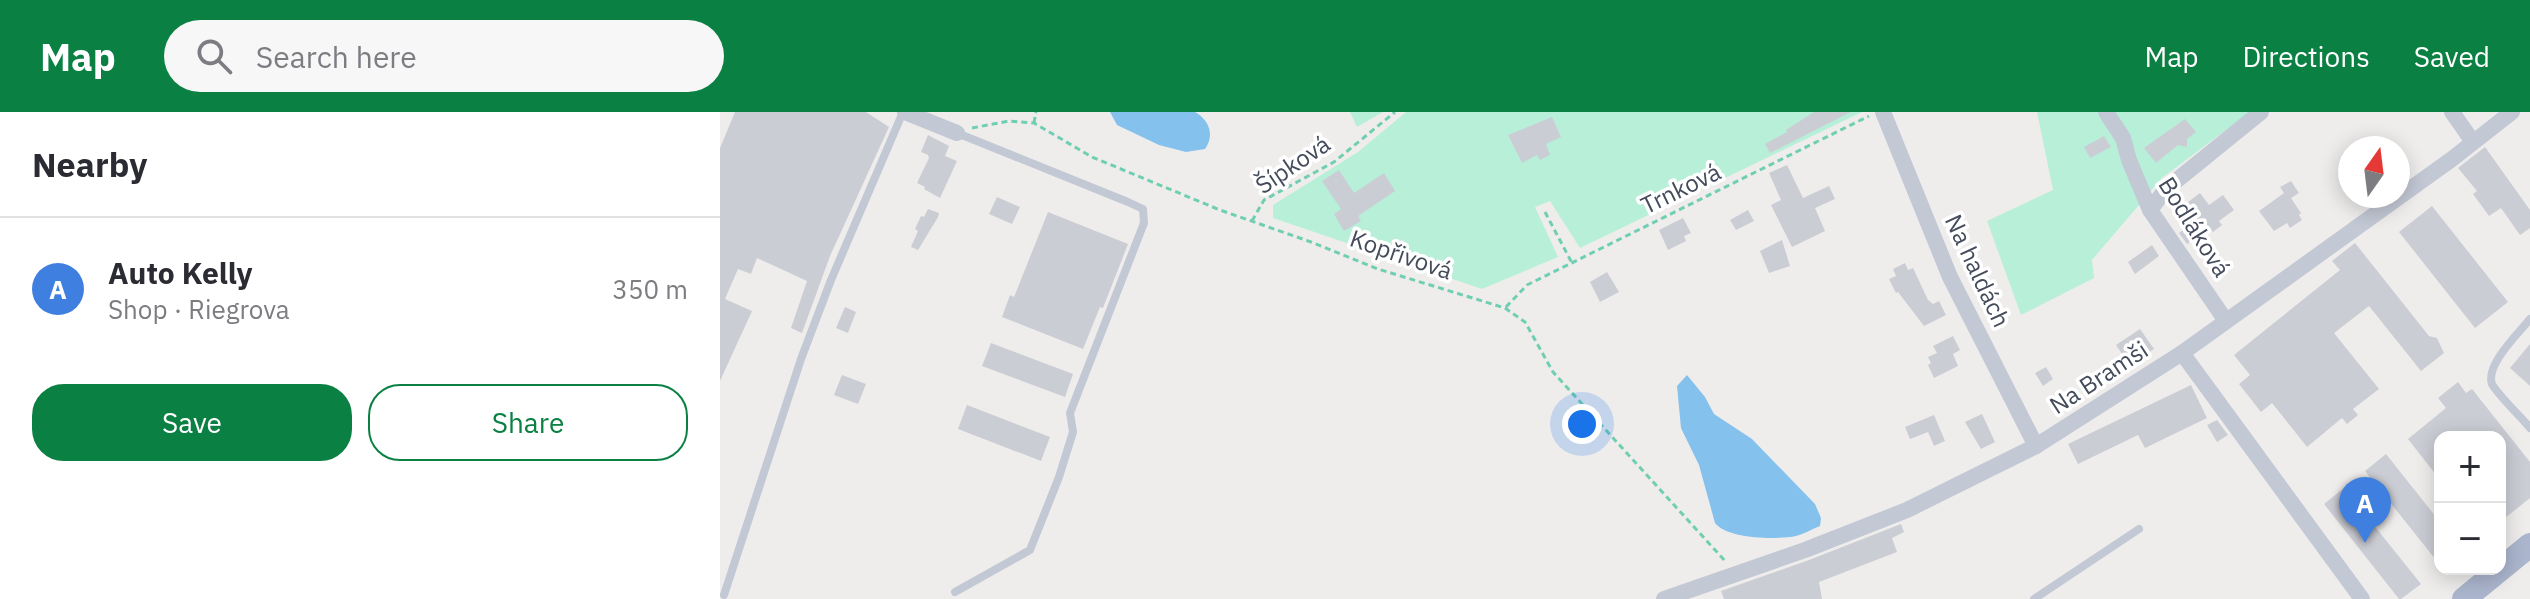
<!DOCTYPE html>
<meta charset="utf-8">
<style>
:root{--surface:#fff;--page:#f7f7f7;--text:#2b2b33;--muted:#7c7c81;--line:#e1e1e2;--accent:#0b8043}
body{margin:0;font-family:"IBM Plex Sans",sans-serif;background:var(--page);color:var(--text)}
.controls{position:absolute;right:24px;bottom:24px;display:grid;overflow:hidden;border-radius:16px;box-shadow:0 4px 20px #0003}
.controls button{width:72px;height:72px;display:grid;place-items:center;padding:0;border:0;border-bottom:2px solid var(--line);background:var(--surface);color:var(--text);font:40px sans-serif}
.compass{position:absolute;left:1618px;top:24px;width:72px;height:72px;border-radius:50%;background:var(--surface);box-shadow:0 4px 20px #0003;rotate:14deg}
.you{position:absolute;left:862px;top:312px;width:28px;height:28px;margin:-20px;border:6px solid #fff;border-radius:50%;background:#1a73e8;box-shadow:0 0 0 12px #1a73e833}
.badge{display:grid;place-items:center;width:52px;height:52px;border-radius:50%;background:var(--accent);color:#fff;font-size:26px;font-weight:700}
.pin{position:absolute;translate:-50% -66px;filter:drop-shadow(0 2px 4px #0008)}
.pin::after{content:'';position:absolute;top:42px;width:28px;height:24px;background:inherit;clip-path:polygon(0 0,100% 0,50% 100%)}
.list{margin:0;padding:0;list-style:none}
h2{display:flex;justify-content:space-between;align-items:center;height:104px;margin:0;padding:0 32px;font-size:34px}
h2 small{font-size:26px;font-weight:400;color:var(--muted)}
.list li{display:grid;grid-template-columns:52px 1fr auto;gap:24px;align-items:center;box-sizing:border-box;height:144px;padding:0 32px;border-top:2px solid var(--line)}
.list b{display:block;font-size:30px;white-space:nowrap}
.list p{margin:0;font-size:26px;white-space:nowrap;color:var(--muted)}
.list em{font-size:26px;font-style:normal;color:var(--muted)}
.actions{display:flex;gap:16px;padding:24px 32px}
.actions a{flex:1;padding:18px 0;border:2px solid var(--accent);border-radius:32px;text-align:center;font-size:28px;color:var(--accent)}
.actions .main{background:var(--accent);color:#fff}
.icon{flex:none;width:44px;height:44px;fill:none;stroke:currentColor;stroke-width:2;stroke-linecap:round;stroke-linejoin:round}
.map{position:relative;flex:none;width:1810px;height:487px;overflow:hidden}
header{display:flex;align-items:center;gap:48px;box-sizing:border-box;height:112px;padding:0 40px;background:var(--accent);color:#fff}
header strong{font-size:38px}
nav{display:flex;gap:44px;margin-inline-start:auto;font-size:28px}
.search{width:560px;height:72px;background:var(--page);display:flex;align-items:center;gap:20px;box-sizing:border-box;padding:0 28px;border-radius:44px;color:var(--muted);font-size:30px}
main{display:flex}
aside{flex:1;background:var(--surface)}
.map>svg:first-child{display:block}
.green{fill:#b8efd9}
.water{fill:#84c1ed}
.building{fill:#cbcdd4}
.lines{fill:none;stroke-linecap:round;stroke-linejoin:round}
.path{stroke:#70ceb3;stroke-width:3;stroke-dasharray:6 4;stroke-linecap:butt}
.service{stroke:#c2c8d4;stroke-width:8}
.minor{stroke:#c2c8d4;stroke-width:16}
.primary{stroke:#abb5cd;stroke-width:24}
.labels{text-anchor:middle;stroke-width:7;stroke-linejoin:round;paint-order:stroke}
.street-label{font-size:24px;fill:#444b5a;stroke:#fff}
</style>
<header>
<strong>Map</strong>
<div class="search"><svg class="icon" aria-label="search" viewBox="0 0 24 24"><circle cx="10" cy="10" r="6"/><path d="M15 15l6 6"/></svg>Search here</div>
<nav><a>Map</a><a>Directions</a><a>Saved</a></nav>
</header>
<main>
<aside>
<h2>Nearby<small></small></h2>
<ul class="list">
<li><span class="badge" style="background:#3f7fe0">A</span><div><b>Auto Kelly</b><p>Shop · Riegrova</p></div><em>350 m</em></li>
</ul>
<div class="actions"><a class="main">Save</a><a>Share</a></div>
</aside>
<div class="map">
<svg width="1810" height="487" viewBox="0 0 1810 487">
<rect width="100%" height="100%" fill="#efedec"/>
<g class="green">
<path d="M630 0H663L637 15Z"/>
<path d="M686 0H1142L860 136 830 89 815 95 838 145 762 177 553 106V93L638 40Z"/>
<path d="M1317 0H1530L1442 66 1372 148 1374 166 1301 203 1267 109 1333 78Z"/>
</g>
<g class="water">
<path d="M390 0H475C489 8 495 23 485 37L466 40 439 33 397 13Z"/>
<path d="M967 263 985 285 994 302 1032 327 1095 392 1101 406 1100 414C1092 417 1084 422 1076 424 1057 428 1007 427 995 411L979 353 961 316 957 274Z"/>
</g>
<g class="building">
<path d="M15 0H146L169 15 110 144 82 221 71 216 87 169 37 146 31 162 18 157 5 187 32 199 0 269V36Z"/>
<path d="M1094 0H1131L1050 41 1045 32 1067 20 1066 18Z"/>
<path d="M832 5 841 25 826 32 830 43 820 48 817 43 802 51 788 23Z"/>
<path d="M1465 7 1476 20 1467 27V35L1458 33 1436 51 1424 36Z"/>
<path d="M208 23 229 34 225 44 237 49 220 86 204 77 205 75 197 71 209 46 208 43 201 40Z"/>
<path d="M1384 24 1391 35 1370 46 1364 35Z"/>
<path d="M1765 35 1810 98V116L1800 123 1781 96 1769 104 1753 82 1757 79 1738 56Z"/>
<path d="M1067 53 1083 86 1109 74 1115 87 1095 96 1105 119 1072 135 1051 93 1061 88 1049 61Z"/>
<path d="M619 58 634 81 664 61 675 79 638 104 641 109 624 119 614 102 621 97 602 69Z"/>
<path d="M1571 69 1579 81 1571 86 1581 101 1579 103 1582 108 1570 116 1567 111 1554 119 1539 99 1564 81 1560 75Z"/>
<path d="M1480 81 1489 93 1503 83 1514 98 1499 109 1502 113 1493 120 1489 116 1467 132 1459 121 1476 108 1475 105 1478 103 1468 90Z"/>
<path d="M277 85 300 95 292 112 269 102Z"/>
<path d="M1712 94 1788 190 1755 216 1679 120Z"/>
<path d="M208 97 219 101 218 105 198 138 191 135 198 119 195 117 201 104 204 105Z"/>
<path d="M1028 98 1034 109 1016 118 1010 108Z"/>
<path d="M328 100 408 132 383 196 380 195 363 237 282 205 290 183 294 185Z"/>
<path d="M963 106 971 121 964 124 966 129 948 138 939 118Z"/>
<path d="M1062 128 1070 154 1049 161 1040 139Z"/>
<path d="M1635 131 1709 224 1717 226 1724 241 1701 259 1649 194 1614 221 1659 277 1633 297 1638 303 1627 312 1622 306 1587 335 1552 291 1541 300 1519 272 1530 263 1514 243 1620 158 1612 149Z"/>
<path d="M1432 133 1439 144 1415 162 1408 150Z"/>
<path d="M1185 151 1188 158 1193 156 1208 188 1213 192 1219 189 1226 203 1204 214 1178 180 1176 181 1169 167 1176 164 1173 157Z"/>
<path d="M887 160 899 180 880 190 870 170Z"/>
<path d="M125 195 136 200 128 221 116 216Z"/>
<path d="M1420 217 1434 237 1410 253 1396 233Z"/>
<path d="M1233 224 1240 238 1233 242 1238 254 1214 266 1208 253 1211 251 1208 245 1217 241 1213 234Z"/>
<path d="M271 231 353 262 345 285 262 254Z"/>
<path d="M1810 232V274L1790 256Z"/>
<path d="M1326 255 1333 267 1323 274 1315 261Z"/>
<path d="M122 263 146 272 138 292 114 283Z"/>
<path d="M1738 270 1746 281 1752 277 1810 350V386L1780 410V325H1720V368L1688 327 1726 296 1718 286Z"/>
<path d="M1471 273 1487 306 1425 336 1418 323 1358 352 1348 332Z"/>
<path d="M247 293 330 325 321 349 238 317Z"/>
<path d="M1262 302 1275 330 1261 337 1245 310Z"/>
<path d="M1214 303 1225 329 1214 334 1208 320 1190 327 1185 315Z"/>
<path d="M1497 308 1508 323 1497 330 1487 313Z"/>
<path d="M1666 342 1720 410V453L1645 359Z"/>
<path d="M1624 376 1701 472 1681 487H1679L1604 392Z"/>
<path d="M1181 412 1184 420 1172 426 1177 440 1099 470 1102 487H1004L1001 479 1089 448Z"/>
</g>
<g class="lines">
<g class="path">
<path d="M314 11 316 0"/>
<path d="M252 16 289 9 314 11 372 45 500 98 591 130 658 157 785 196 805 210 833 260 1006 450"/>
<path d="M825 100 852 151"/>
<path d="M532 109 544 88 614 50 675 0"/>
<path d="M786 195 807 173 1149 4"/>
</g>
<g class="service">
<path d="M1810 207C1799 221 1765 253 1772 272 1777 282 1802 306 1810 316"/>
<path d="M235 480 310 438 339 365 353 320 350 301 424 111 423 97 408 90 237 21"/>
<path d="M4 483 81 247 111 168 183 0"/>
<path d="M1314 487 1419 417"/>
</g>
<g class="minor">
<path d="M185 0 237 21"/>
<path d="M1163 0 1230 165 1316 334"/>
<path d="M1386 0 1403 26 1409 48 1430 98 1506 209"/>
<path d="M1732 0 1753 30"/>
<path d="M1430 98 1446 77 1541 0"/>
<path d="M1462 241 1642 487"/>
<path d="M944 487 1085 438 1187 398 1316 334 1462 241 1732 47 1792 0"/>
</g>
<path class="primary" d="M1744 487 1810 433"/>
</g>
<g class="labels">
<g class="street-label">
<text transform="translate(573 53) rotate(-34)" y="8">Šípková</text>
<text transform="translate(961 77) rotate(-26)" y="8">Trnková</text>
<text transform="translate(1474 115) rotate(58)" y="8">Bodláková</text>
<text transform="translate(681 143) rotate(19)" y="8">Kopřivová</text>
<text transform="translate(1257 159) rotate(65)" y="8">Na haldách</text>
<text transform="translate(1379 266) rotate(-33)" y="8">Na Bramši</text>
</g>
</g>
</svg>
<div class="controls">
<button>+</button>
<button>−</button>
</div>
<svg class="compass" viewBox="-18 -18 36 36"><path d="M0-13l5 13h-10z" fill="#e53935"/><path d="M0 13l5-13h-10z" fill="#7c7c81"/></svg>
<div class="you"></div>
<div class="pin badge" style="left:1645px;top:431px;background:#3f7fe0">A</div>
</div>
</main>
